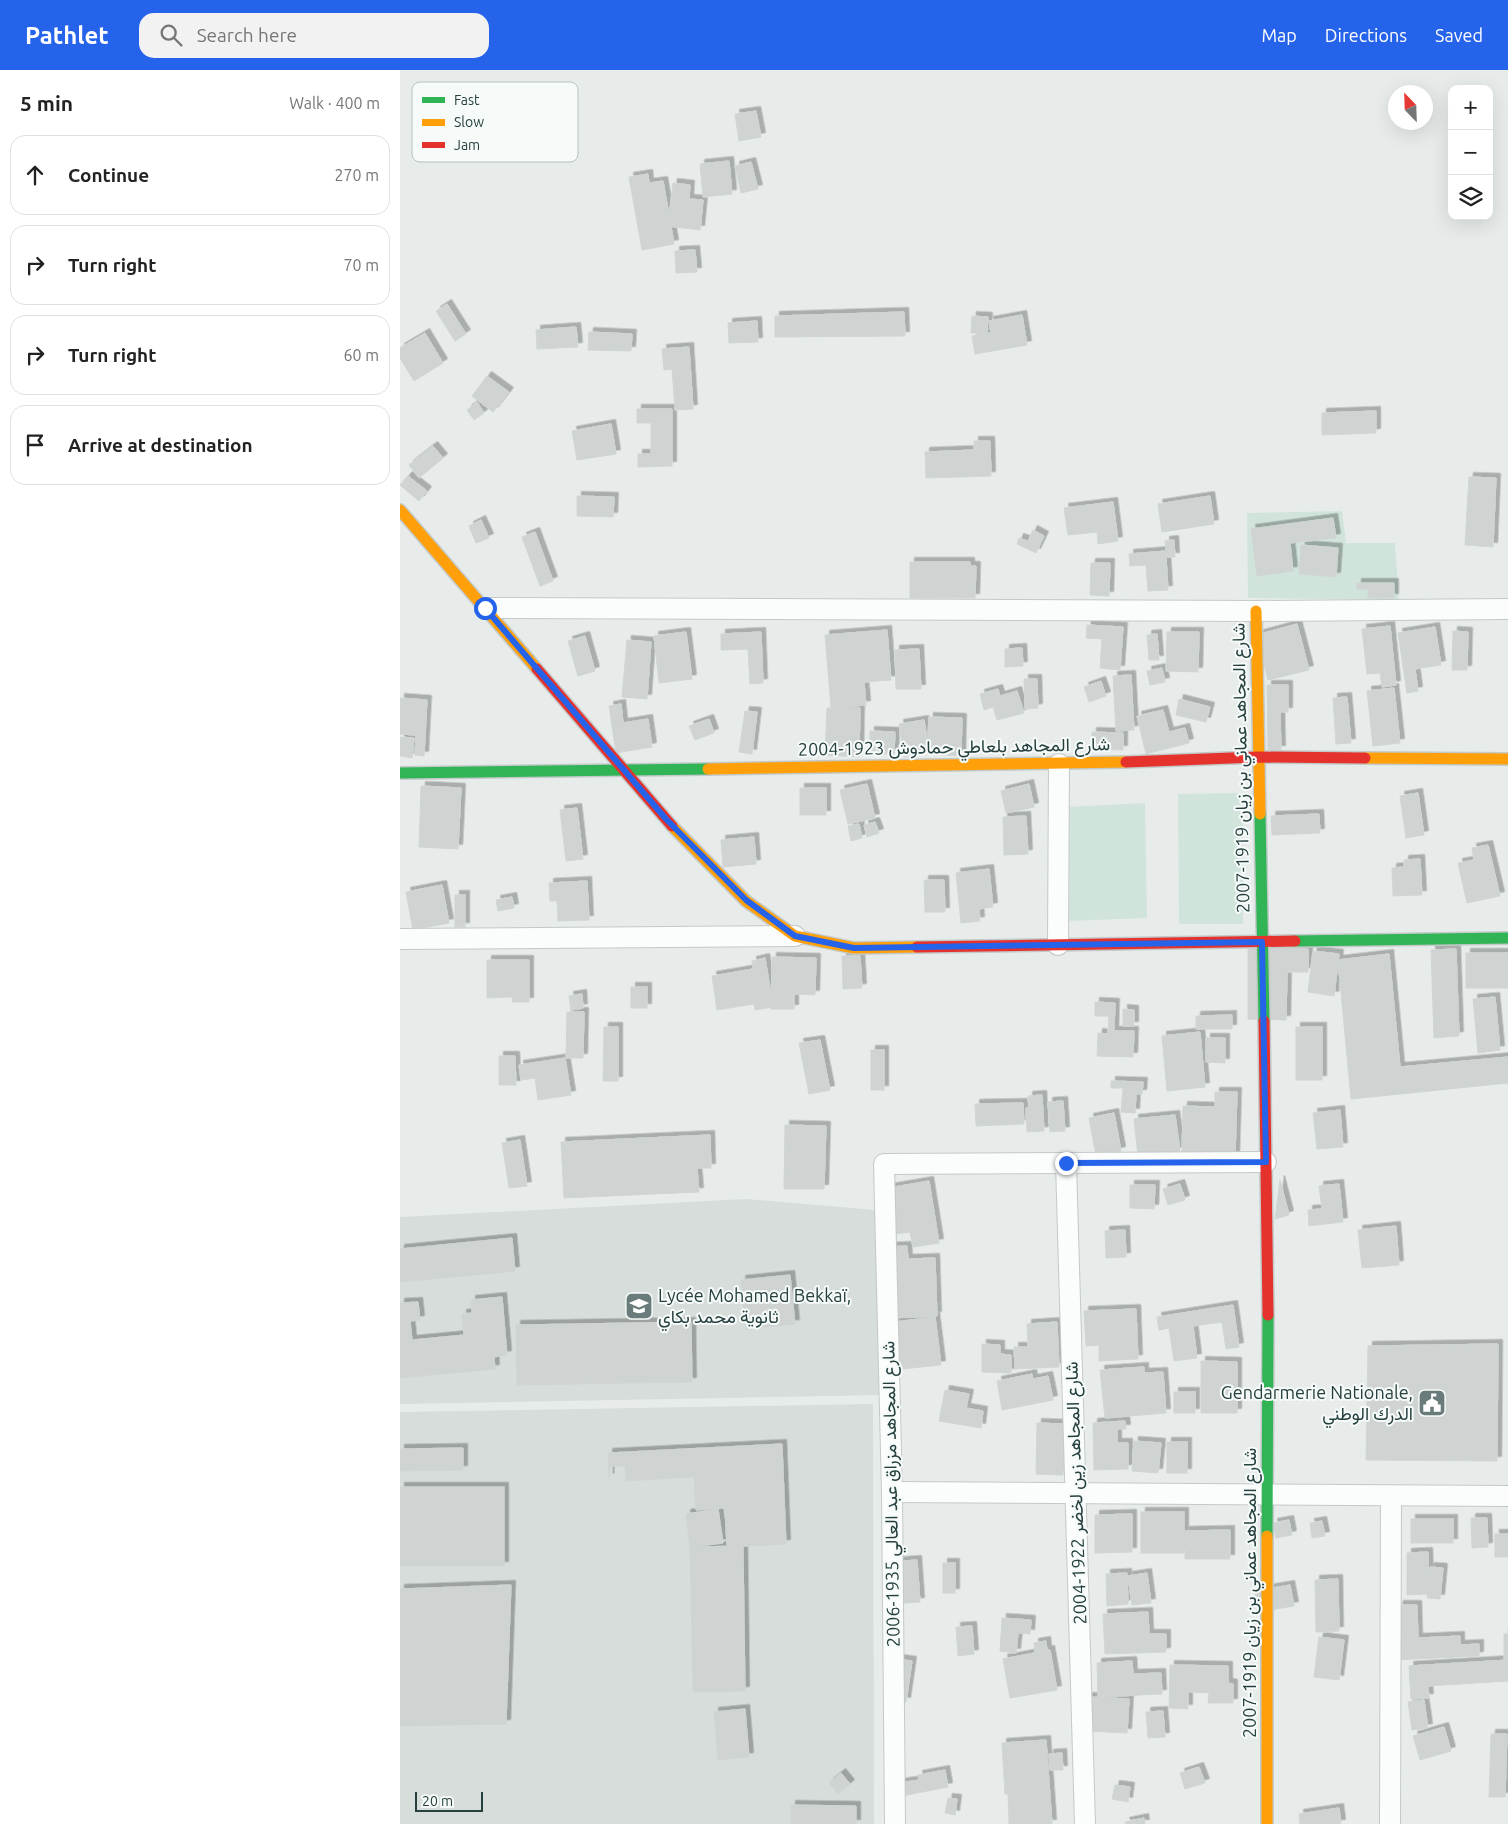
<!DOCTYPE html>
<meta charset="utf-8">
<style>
:root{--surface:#fff;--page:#f2f2f2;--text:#222;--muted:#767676;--line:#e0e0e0;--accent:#2563eb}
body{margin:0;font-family:Ubuntu,Vazirmatn,sans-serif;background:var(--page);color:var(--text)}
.controls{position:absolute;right:15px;top:15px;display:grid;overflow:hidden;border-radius:10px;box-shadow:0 5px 20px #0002}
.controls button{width:45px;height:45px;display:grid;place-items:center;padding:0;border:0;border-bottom:1px solid var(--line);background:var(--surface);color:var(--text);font:25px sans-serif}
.compass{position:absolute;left:988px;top:15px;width:45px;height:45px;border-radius:50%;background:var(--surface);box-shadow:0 5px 20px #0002;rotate:337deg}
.scale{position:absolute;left:15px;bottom:12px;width:68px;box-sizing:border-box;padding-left:5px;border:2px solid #25403f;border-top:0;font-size:14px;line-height:18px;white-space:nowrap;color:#25403f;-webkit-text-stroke:4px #f6faf9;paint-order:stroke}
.stop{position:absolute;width:15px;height:15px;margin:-11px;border:4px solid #2563eb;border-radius:50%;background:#fff}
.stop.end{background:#2563eb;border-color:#fff;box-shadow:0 1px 5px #0008}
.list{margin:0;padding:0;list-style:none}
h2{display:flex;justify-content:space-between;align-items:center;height:65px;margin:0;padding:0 20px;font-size:21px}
h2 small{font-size:16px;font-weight:400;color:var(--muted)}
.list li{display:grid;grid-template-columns:32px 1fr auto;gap:15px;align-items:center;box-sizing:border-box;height:80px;margin:0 10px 10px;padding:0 10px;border:1px solid var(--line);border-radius:15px}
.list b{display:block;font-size:19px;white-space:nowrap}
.list em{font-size:16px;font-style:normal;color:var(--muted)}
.icon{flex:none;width:28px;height:28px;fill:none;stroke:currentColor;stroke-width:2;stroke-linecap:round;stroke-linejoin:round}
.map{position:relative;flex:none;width:1108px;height:1754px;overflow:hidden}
header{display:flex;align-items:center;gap:30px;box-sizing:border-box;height:70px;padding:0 25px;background:var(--accent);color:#fff}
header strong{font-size:24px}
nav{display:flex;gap:28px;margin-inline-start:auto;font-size:18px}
.search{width:350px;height:45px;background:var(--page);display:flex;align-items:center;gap:12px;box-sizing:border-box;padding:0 18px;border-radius:15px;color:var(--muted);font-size:19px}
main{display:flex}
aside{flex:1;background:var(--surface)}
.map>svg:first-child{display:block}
.built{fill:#d6dddb}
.green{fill:#d1e4db}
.building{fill:#cfd3d2;stroke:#d0d5d4;filter:url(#shadow)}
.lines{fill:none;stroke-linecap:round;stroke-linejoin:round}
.street-casing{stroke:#c4c9c8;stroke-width:22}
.fast-casing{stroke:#c3cac9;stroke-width:14}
.slow-casing{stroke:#c3cac9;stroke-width:14}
.jam-casing{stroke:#c3cac9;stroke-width:14}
.street{stroke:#fbfcfc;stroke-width:20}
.fast{stroke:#30b455;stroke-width:11}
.slow{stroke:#ff9f0a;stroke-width:11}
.jam{stroke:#e5322d;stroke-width:11}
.route{stroke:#2563eb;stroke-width:6}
.labels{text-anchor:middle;stroke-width:4;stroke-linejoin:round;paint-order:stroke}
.street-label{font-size:18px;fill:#25403f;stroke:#f6faf9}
.poi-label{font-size:18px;fill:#25403f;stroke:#f6faf9;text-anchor:start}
.key{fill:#f6faf9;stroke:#b7c2c1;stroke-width:1}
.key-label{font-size:14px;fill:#25403f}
</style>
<header>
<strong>Pathlet</strong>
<div class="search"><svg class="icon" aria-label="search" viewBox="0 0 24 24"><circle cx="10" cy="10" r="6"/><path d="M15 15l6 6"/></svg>Search here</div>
<nav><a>Map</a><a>Directions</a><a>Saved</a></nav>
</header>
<main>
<aside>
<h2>5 min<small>Walk · 400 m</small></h2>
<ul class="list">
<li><svg class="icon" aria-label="ahead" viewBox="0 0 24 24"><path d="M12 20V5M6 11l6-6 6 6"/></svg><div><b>Continue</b></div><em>270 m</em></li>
<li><svg class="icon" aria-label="right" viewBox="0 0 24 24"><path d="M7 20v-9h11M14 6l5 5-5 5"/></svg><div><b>Turn right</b></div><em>70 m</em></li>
<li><svg class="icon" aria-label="right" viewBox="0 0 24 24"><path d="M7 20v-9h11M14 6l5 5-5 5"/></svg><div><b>Turn right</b></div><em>60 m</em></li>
<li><svg class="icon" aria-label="arrive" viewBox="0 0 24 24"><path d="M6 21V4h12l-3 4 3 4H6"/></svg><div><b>Arrive at destination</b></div></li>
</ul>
</aside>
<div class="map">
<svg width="1108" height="1754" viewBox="0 0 1108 1754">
<defs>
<filter id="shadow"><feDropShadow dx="4.5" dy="-4.5" stdDeviation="0" flood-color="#0004"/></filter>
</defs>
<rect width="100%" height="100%" fill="#e7eceb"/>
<g class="built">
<path d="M346 1129 475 1140 482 1325 0 1334V1147Z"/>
<path d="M473 1334 474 1754H0V1342Z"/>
</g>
<g class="green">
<path d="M942 441 946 473H995L999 530 848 528 847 443Z"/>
<path d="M843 723V854H779L778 724Z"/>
<path d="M745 733 747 848 666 851 664 737Z"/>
</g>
<g class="building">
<path d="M356 41 361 67 339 71 335 44Z"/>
<path d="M329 91 332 124 303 127 300 94Z"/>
<path d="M351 92 358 119 341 123 335 96Z"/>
<path d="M248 104 249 113 263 111 274 174 242 180 229 107Z"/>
<path d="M273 113 290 115 289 129 303 130 300 160 268 156Z"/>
<path d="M295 180 297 202 276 203 275 181Z"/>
<path d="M47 234 66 264 55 271 36 241Z"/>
<path d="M504 242 505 266 375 267V246Z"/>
<path d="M622 245 627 275 575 284 572 266 591 263 589 251Z"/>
<path d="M572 246 588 247 587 263H571Z"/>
<path d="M357 251 358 272 329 273 328 253Z"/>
<path d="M176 257 178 277 137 279 136 260Z"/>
<path d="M189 262 232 264 231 281 188 280Z"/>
<path d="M25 263 43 293 14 311 0 288V278Z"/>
<path d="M289 277 293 339 275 340 272 299 264 300 262 279Z"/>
<path d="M87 306 109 322 93 342 72 326Z"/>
<path d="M77 332 84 343 74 350 67 340Z"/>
<path d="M237 339H272V396L238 397V384H251V353H237Z"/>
<path d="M976 341V363L922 365V343Z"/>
<path d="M211 354 216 384 177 390 172 361Z"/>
<path d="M574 371H590L591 406 526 408 525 382 574 380Z"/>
<path d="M33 376 43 388 19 408 9 395Z"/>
<path d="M8 406 27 421 19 431 0 415Z"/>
<path d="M1069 407 1096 408 1093 477 1065 475Z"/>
<path d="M177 426 214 427 213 447 177 446Z"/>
<path d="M810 426 814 454 762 462 758 434Z"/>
<path d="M713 432 718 471 698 474 697 462 668 465 664 438Z"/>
<path d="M933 448 936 468 890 473 893 501 857 506 851 459Z"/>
<path d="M81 450 89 468 76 473 69 456Z"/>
<path d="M633 460 644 466 636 483 617 474 619 468 628 471Z"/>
<path d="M135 462 153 511 140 516 122 467Z"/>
<path d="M774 470 775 487H766L768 520 748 521 746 495 730 496 729 484 766 481 765 471Z"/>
<path d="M901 475 938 478 936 507 899 504Z"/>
<path d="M510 492H570V496H576L575 528H510Z"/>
<path d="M691 493H710L709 526 690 525Z"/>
<path d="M957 513H994V528H968V519H957Z"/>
<path d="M897 554 909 600 868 610 856 565Z"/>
<path d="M687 555 723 557 720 600 700 598 702 569 686 568Z"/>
<path d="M990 556 996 615 982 617 980 603 967 604 962 559Z"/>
<path d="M1035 557 1041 595 1015 599 1018 621 1007 623 998 563Z"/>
<path d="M487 560 491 610 464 612 466 635 431 638 425 565Z"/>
<path d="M1053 561 1068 562 1067 600H1052Z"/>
<path d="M286 562 292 609 259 613 254 566Z"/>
<path d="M361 562 363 613 350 614 348 579 321 580V564Z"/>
<path d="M767 562H799L798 602 766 601Z"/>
<path d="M757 564 759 590H749L747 565Z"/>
<path d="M185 566 195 601 178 606 168 571Z"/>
<path d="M227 570 251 572 247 629 222 627Z"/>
<path d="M622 578 623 596 605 597V579Z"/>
<path d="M519 579 521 619H496L495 580Z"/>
<path d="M762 598 765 612 750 615 747 601Z"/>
<path d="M731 605 734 660 716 661 713 606Z"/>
<path d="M624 609H637L638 638 625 639Z"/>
<path d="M701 611 706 626 689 632 684 617Z"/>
<path d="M867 615H888V642H880L881 680H868Z"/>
<path d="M994 618 1000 673 973 676 967 621Z"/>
<path d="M598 619 600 626 617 621 624 643 597 650 593 637 584 640 580 624Z"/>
<path d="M947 627 951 673 936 674 933 628Z"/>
<path d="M0 628 27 630 24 686 15 685 16 665 0 664Z"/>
<path d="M779 629 810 637 806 652 776 645Z"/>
<path d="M221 634 223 653 248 649 252 677 216 683 209 636Z"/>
<path d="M427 638H460L459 687 425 685Z"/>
<path d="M763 640 769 662 785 658 789 673 746 684 737 646Z"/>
<path d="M345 641 357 642 352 684 339 682Z"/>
<path d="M529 647 562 648 561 686 527 684Z"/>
<path d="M309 649 314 663 295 670 289 656Z"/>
<path d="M524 650 529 683 504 687 499 654Z"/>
<path d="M470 661 495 662 494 684H470Z"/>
<path d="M692 662 723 663V680L692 679Z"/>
<path d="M0 667 14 668 12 688 0 686Z"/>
<path d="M467 714 475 748 448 754 440 720Z"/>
<path d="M629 714 634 737 606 743 601 721Z"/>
<path d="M21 716 61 718 58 779 19 777Z"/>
<rect x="400" y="718" width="26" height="27"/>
<path d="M1018 723 1024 765 1006 768 1000 726Z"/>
<path d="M177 738 183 789 166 791 160 740Z"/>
<path d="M919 744 920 763 872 765 871 746Z"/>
<path d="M626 746 628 784 604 785 603 747Z"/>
<path d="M475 752 479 763 467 767 464 755Z"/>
<path d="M459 754 462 768 451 771 448 756Z"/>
<path d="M354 767 356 794 323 797 321 770Z"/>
<path d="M1088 775 1100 826 1067 833 1058 793 1074 790 1072 778Z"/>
<path d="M1020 789 1022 825 993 826 992 798 1004 797V790Z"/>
<path d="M589 799 593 837 579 839 580 851 561 853 556 803Z"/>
<path d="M524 810H544L545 842H525Z"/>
<path d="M187 811 189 850 158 851 157 831H150L149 813Z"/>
<path d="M42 815 49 853 13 860 6 822Z"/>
<rect x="55" y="825" width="10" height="32"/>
<path d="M112 827 114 838 98 841 96 830Z"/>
<path d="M848 879H908V902H887L886 950 848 949Z"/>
<path d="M1056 879 1059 966 1034 968 1031 880Z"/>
<path d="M913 881 939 884 934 926 908 922Z"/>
<rect x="1066" y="883" width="42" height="35"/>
<path d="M989 884 1000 997 1108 987V1013L951 1029 938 890Z"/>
<path d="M442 886H460L462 918 443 919Z"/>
<path d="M372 887 416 888 415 925 394 924V939H371Z"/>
<path d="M365 888 373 937 355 940 354 934 317 940 312 906 353 899 352 891Z"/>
<path d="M87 890H129V932H112L113 927 87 928Z"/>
<rect x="231" y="917" width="16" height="21"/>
<path d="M182 924 183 938 171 940 169 926Z"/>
<path d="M1095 927 1100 980 1078 983 1073 929Z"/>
<path d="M695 932 715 933 714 961H734L733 987 697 986 698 963 708 964 709 946H695Z"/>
<path d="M723 939 734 940V956H723Z"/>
<path d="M167 942H184L183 988H166Z"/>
<path d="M832 945V959H796V946Z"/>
<path d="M204 957H218V1011H203Z"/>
<rect x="896" y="957" width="26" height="53"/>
<path d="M800 962 805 1017 767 1021 762 966Z"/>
<path d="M806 968H825V993L806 992Z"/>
<path d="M420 970 430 1020 409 1024 399 973Z"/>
<rect x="471" y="980" width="13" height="40"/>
<path d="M99 986H115L116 1015H99Z"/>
<path d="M165 988 171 1025 138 1030 135 1008 121 1010 119 995Z"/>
<path d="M711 1011 743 1012 742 1024H736L735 1043 721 1042 723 1018H711Z"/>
<path d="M815 1022H837L835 1088 782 1086 783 1036 815 1037Z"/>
<path d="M642 1025 644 1061 627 1062 626 1038H629L628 1026Z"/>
<path d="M663 1031 665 1061 650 1062 648 1032Z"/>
<path d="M623 1033 624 1054 576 1056 575 1034Z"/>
<path d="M940 1040 943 1077 917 1079 913 1043Z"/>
<path d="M714 1043 721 1081 696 1086 689 1048Z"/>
<path d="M775 1045 780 1081 738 1086 734 1049Z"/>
<path d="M385 1055 426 1056 424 1119H384Z"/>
<path d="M310 1065 311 1098H297L299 1122 164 1128 161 1072Z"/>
<path d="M120 1070 127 1116 109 1118 102 1073Z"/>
<path d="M880 1110 889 1145 875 1149Z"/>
<path d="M529 1111 539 1173 513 1177 510 1162 495 1164 488 1118Z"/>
<path d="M780 1114 785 1130 768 1135 763 1119Z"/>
<path d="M939 1114 943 1152 909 1156 908 1140 922 1139 919 1116Z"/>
<path d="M730 1115H755L754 1139 730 1138Z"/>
<path d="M996 1156 999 1195 962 1198 958 1160Z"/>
<path d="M725 1160 726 1187 706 1188 705 1161Z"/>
<path d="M112 1168 115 1201 0 1212V1179Z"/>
<path d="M507 1176 508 1189 535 1188 537 1246 489 1248 486 1177Z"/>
<path d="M390 1205 395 1254 346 1259 341 1210Z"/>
<path d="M102 1227 107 1285 94 1287 95 1299 0 1308V1233L18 1232 20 1250 10 1251 12 1270 64 1265 62 1244 72 1243 71 1230Z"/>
<path d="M833 1235 839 1277 826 1279 822 1252 793 1256 797 1288 774 1291 769 1258 759 1260 757 1247Z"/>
<path d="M736 1239 738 1289 699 1291V1275L686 1276 684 1241Z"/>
<path d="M535 1247 541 1295 492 1300 487 1253Z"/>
<path d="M291 1252 292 1312 117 1315 116 1255Z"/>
<path d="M657 1252 659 1297 615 1299 614 1277H628L627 1254Z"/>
<path d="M582 1274 600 1275V1284L611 1285V1303L582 1302Z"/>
<path d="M1098 1274 1097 1391 966 1390 968 1276Z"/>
<path d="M801 1291 837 1292V1343H801Z"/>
<path d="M744 1297V1303L763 1302 766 1343 705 1348 700 1300Z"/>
<path d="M632 1304 633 1309 648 1306 653 1330 602 1340 597 1311Z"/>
<path d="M545 1320 569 1324 566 1338 583 1341 581 1358 539 1351Z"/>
<rect x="774" y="1322" width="21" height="21"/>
<path d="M725 1351 726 1359H717V1373H728V1399L694 1400 693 1353Z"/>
<path d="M637 1353 664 1354 663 1405 636 1404Z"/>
<path d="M734 1371 761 1373 758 1403 732 1401Z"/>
<rect x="767" y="1372" width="20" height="31"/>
<path d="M382 1374 386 1474 327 1477 325 1438 296 1440 294 1407 226 1411 225 1396H210L209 1408 208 1383Z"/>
<path d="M63 1378V1400L0 1401V1379Z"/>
<rect x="0" y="1417" width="104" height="79"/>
<path d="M318 1439 323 1473 290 1477 286 1444Z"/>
<rect x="741" y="1442" width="43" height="41"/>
<path d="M732 1444V1482L695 1483V1445Z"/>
<path d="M1071 1448H1087L1088 1477 1072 1478Z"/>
<rect x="1011" y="1449" width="42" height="24"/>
<path d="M889 1450 892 1465 876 1468 873 1453Z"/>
<path d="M922 1451 925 1466 912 1468 910 1453Z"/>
<path d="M830 1460V1489H785V1461Z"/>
<rect x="1095" y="1464" width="13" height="23"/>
<path d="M343 1476 345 1621 293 1622 290 1477Z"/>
<path d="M1028 1482 1029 1524 1007 1525V1483Z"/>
<path d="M517 1490 520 1532 491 1534 489 1492Z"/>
<rect x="543" y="1493" width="12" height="30"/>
<path d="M1030 1497 1043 1498 1040 1529 1027 1528Z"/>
<path d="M727 1503 728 1534 707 1536 706 1504Z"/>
<path d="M747 1503 751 1533 732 1535 728 1506Z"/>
<path d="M938 1509 939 1561 916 1562 915 1510Z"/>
<path d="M111 1515 106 1654 0 1656V1519Z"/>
<path d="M890 1515 894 1536 858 1542 855 1521Z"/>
<path d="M999 1535H1017L1018 1568 1060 1566V1575L1079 1574V1586L992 1590Z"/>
<path d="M748 1542 749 1564H766V1582L705 1584 703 1544Z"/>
<path d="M602 1548 631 1550 630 1564 618 1563 616 1583 600 1581Z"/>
<path d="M572 1556 574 1584 558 1586 556 1557Z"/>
<rect x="1104" y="1564" width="4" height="27"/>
<path d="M919 1567 944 1570 939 1610 914 1607Z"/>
<path d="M646 1571 647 1580 635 1582 634 1573Z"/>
<path d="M650 1580 657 1620 610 1628 603 1589Z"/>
<path d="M491 1588 512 1591 506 1632 485 1629Z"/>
<path d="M1108 1590V1611L1028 1616 1029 1628 1011 1629 1009 1596Z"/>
<path d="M732 1591 733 1604 761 1603 762 1624 698 1627 697 1593Z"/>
<path d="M770 1595 828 1596V1613L833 1614V1633H808L809 1623 788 1622V1639L769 1638Z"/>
<path d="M688 1627 729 1629 727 1663 686 1661Z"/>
<path d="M1024 1630 1028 1658 1012 1660 1008 1632Z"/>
<path d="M345 1639 349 1687 318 1690 314 1642Z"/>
<path d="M763 1641 765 1667 748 1668 746 1642Z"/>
<path d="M1044 1657 1051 1681 1020 1690 1013 1666Z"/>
<path d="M1091 1664H1107L1105 1727H1089Z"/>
<path d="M646 1670 652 1754H609L608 1724H605L602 1673Z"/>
<path d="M662 1683 663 1700H650L649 1684Z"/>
<path d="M799 1697 805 1713 785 1719 780 1703Z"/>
<path d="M545 1700 548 1717 502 1726 499 1713 519 1710 518 1705Z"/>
<path d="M441 1703 450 1714 438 1724 429 1713Z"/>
<path d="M715 1715 730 1717 728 1732 712 1729Z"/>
<path d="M548 1728 557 1729 555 1745 545 1743Z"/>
<path d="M391 1735 456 1736V1754H391Z"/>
<path d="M939 1738 941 1754H900L899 1744Z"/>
<path d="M744 1748 745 1754H726L725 1752Z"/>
</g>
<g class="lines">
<defs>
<g id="street">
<path d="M85 538 856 541 1108 539"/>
<path d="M0 869 395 866"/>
<path d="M658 875 659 694"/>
<path d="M666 1093 685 1754"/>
<path d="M492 1422 1108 1426"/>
<path d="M495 1754 492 1422 484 1094 866 1092"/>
<path d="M990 1754 991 1427"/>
</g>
<g id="fast">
<path d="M0 703 308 699"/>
<path d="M860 744 864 951"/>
<path d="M895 871 1108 868"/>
<path d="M867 1466 868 1245"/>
</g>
<g id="slow">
<path d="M0 440 137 599"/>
<path d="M856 541 860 744"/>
<path d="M965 688 1108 689"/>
<path d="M308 699 726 692"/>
<path d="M272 756 346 831 395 866 454 878 517 877"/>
<path d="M867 1754V1466"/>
</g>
<g id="jam">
<path d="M137 599 272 756"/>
<path d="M726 692 858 687 965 688"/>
<path d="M517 877 895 871"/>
<path d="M864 951 868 1245"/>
</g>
</defs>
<use href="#street" class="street-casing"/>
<use href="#fast" class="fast-casing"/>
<use href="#slow" class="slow-casing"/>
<use href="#jam" class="jam-casing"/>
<use href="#street" class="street"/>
<use href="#fast" class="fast"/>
<use href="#slow" class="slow"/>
<use href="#jam" class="jam"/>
</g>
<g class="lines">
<path class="route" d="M85 538 266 749 346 830 395 866 454 878 862 872 866 1092 666 1093"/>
</g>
<defs>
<symbol id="school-square" viewBox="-11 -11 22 22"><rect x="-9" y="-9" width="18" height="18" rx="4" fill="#697c7b" stroke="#f6faf9"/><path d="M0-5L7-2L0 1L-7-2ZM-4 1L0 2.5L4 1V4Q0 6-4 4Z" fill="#fff"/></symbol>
<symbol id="civic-square" viewBox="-11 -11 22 22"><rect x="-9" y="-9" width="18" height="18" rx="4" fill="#697c7b" stroke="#f6faf9"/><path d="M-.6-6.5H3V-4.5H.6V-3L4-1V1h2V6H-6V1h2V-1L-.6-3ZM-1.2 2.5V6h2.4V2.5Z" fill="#fff"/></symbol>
</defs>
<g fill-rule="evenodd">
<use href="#school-square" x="223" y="1220" width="32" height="32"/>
<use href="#civic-square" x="1016" y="1317" width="32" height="32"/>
</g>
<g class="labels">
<g class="street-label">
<text transform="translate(554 677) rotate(-1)" y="6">شارع المجاهد بلعاطي حمادوش 1923-2004</text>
<text transform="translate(841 698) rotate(-91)" y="6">شارع المجاهد عماني بن زيان 1919-2007</text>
<text transform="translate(676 1423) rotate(-92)" y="6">شارع المجاهد زين لخضر 1922-2004</text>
<text transform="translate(491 1424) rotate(-91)" y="6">شارع المجاهد مزراق عبد العالي 1935-2006</text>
<text transform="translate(850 1523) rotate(-90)" y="6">شارع المجاهد عماني بن زيان 1919-2007</text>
</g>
<g class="poi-label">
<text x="258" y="1232">Lycée Mohamed Bekkaï,<tspan x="258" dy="21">ثانوية محمد بكاي</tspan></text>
<text x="1013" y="1329" text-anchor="end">Gendarmerie Nationale,<tspan x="1013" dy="21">الدرك الوطني</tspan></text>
</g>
</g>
<rect x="12" y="12" width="166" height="80" rx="8" class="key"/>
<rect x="22" y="27" width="23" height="6" fill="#30b455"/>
<rect x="22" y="49" width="23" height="7" fill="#ff9f0a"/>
<rect x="22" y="72" width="23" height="6" fill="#e5322d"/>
<g class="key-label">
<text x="54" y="35">Fast</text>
<text x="54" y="57">Slow</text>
<text x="54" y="80">Jam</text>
</g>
</svg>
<div class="controls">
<button>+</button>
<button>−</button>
<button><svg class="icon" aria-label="layers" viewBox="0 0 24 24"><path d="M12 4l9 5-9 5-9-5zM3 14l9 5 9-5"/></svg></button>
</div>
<svg class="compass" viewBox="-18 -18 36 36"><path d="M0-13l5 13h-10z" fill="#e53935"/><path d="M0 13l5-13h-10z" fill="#767676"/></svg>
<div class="scale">20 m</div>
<div class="stop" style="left:85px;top:538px"></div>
<div class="stop end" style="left:666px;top:1093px"></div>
</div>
</main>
